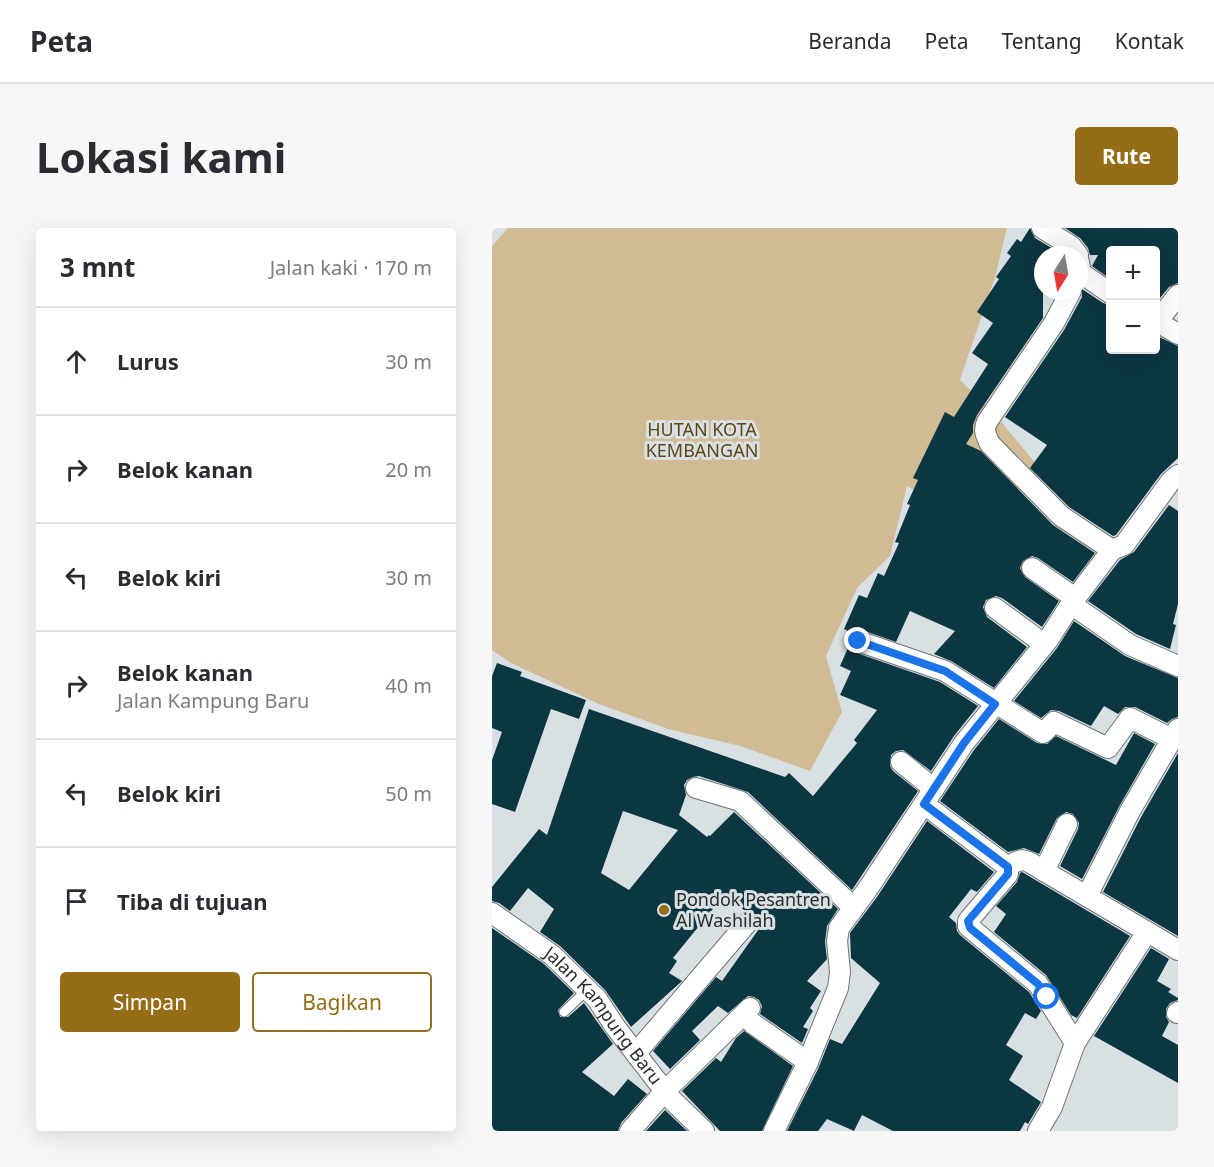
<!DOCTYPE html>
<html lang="id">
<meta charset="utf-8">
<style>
:root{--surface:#fff;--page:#f7f7f7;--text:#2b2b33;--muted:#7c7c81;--line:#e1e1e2;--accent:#946d16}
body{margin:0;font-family:"Noto Sans",sans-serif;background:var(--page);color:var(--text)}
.controls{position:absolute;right:18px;top:18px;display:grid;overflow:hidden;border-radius:6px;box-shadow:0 6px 24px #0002}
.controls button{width:54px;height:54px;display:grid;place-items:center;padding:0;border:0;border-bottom:2px solid var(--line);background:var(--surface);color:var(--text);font:30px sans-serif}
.compass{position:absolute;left:542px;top:18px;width:54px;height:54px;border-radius:50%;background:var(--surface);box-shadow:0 6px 24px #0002;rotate:191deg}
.stop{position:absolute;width:18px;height:18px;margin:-14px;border:4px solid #1a73e8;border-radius:50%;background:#fff}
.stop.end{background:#1a73e8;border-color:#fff;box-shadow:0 2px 6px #0008}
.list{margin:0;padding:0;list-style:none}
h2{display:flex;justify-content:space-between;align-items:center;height:78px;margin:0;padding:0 24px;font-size:26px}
h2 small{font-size:20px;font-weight:400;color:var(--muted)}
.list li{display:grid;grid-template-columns:39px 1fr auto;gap:18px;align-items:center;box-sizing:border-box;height:108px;padding:0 24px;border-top:2px solid var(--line)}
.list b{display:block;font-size:22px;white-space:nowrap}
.list p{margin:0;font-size:20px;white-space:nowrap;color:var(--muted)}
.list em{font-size:20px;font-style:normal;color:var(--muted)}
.actions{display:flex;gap:12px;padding:18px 24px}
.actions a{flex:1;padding:14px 0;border:2px solid var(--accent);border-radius:6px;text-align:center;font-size:21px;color:var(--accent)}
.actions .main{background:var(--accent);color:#fff}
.icon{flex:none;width:33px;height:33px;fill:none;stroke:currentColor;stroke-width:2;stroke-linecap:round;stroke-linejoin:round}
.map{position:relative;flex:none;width:686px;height:903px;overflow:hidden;border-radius:6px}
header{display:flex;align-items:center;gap:36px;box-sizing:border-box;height:84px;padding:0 30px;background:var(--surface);border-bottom:2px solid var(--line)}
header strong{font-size:28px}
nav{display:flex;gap:33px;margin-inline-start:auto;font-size:21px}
.intro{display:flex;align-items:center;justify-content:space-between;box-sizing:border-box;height:144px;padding:0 36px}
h1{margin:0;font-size:42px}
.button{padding:15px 27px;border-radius:6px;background:var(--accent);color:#fff;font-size:21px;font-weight:700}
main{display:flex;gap:36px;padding:0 36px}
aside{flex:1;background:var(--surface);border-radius:6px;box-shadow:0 6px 24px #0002}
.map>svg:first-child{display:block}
.green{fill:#d1bb95}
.building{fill:#0b3742;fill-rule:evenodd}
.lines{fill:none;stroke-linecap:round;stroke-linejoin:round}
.lane-casing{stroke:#6d7476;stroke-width:11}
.street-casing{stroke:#6d7476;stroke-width:22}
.lane{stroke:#fff;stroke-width:9}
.street{stroke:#fff;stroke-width:20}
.route{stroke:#1a73e8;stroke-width:8}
.poi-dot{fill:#946d16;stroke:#d9e0e3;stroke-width:2}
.labels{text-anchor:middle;stroke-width:6;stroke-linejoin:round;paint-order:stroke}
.park-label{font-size:18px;fill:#5e4613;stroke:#d9e0e3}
.poi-label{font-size:18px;fill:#292c2d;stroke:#d9e0e3;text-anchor:start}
.street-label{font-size:18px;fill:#292c2d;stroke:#d9e0e3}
</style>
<header>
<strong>Peta</strong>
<nav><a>Beranda</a><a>Peta</a><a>Tentang</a><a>Kontak</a></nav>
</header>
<div class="intro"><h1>Lokasi kami</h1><a class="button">Rute</a></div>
<main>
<aside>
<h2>3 mnt<small>Jalan kaki · 170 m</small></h2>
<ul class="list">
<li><svg class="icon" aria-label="ahead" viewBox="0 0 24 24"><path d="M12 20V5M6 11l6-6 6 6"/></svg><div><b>Lurus</b></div><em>30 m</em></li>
<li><svg class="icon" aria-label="right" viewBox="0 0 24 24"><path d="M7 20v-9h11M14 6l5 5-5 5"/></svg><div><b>Belok kanan</b></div><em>20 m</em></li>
<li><svg class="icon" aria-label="left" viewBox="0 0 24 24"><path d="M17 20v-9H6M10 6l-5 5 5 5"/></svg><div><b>Belok kiri</b></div><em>30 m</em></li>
<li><svg class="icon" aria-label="right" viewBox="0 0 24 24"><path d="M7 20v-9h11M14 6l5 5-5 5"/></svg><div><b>Belok kanan</b><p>Jalan Kampung Baru</p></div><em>40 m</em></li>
<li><svg class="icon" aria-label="left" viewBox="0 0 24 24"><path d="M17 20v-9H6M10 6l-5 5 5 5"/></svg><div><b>Belok kiri</b></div><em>50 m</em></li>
<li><svg class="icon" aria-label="arrive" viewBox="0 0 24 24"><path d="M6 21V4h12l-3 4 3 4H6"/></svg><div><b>Tiba di tujuan</b></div></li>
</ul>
<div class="actions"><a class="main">Simpan</a><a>Bagikan</a></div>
</aside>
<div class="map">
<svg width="686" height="903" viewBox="0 0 686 903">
<rect width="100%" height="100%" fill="#d9e0e3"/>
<path class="green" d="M16 0H515L503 49 468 152 501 184 549 242 485 297 415 258 398 328 365 360 334 428 350 484 318 543 248 518 176 501 107 476 19 435 0 422V18Z"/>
<g class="building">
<path d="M538 0 543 10 571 27H551V90L485 187 481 197V205L474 216 489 223 561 297 603 325 581 354 546 330 540 328 531 333 528 340 533 349 567 373 550 399 510 370 504 368 494 372 491 379 495 389 535 419 502 460 459 433 442 426 463 403 418 383 404 414 370 402 363 401 358 404 352 401 367 367 375 370 386 345 392 348 407 315 403 314 418 277 415 276 426 252 421 250 453 184 462 189 496 136 480 125 501 95 485 84 507 51 504 49 519 28 515 25 525 11 529 14Z"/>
<path d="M573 0H686V55L677 59 663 76V22H618V51L600 38 606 27H598L596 20 588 10Z"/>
<path d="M590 61 611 75 618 77V122H663V107L686 118V230L669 246 624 307 621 308 577 279 538 240 555 217 513 189 572 102 590 69Z"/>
<path d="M677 277 686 283V376L681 396 684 397 678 421 644 406 596 373 628 332 642 324Z"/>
<path d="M582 393 633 428 686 450V489L680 491 675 495 643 479H633L626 486 612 478 599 498 567 483 559 482 549 490 522 473 565 420Z"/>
<path d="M356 420 362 424 448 454 486 478 462 508 439 543 411 522 404 523 399 527 398 538 401 543 426 563 360 662 256 564 207 548 201 549 195 552 192 557 194 567 187 587 215 609 217 607 218 608 242 584 346 681 335 698 333 714 335 731 315 753 329 763 318 780 321 783 311 799 316 801 310 815 268 786 270 778 267 772 262 769 256 768 236 785 226 778 200 803 208 812 178 841 161 823 224 749 230 753 269 698 263 686 253 683 233 666 181 730 185 733 177 745 190 753 139 799 113 762 68 718 48 704 62 681 36 660 18 683 7 675 0 673V659L47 601 55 607 97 481 293 549 297 545 321 568 365 515 362 512 385 482 348 467 359 443 348 438ZM131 583 186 602 137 662 109 645Z"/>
<path d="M5 435 30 444 28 448 94 472 87 491 59 481 23 584 0 576V532L10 504 0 500V448Z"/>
<path d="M507 491 545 515 555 516 564 508 624 537 642 505 663 516 628 577 590 651 568 638 586 601 587 595 581 586 574 584 565 590 547 626 532 620 516 624 448 573 482 522Z"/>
<path d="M686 525V708L611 664 649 589Z"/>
<path d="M435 593 502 644 485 664 479 661 457 689 464 695 465 703 468 707 537 764 549 783 544 791 533 785 514 817 531 828 517 852 549 874 536 896 533 894 528 903H401L370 887 362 903 335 891 326 903H295L326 841 338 811 350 816 388 755 359 730 358 705 385 669Z"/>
<path d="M530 644 638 708 585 790 579 787 554 747 502 704 514 686 504 678 525 654 528 645Z"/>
<path d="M0 700 52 736 82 765 66 782 68 789H76L92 775 121 816 90 844 122 868 136 851 155 866 129 895 126 903H0Z"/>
<path d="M659 720 677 731 665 753 679 761 676 764 686 770V772L678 775 674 781V789L677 794 670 808 686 817V855L602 808Z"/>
<path d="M252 803 301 838 270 903H228L190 863 224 830 229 834 244 810Z"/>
<path d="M173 882 195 903H154Z"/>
</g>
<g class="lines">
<defs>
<path id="lane" d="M72 784 95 762"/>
<g id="street">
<path d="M550 0 579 18 586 27"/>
<path d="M587 34 589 45 618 65"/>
<path d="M579 63 562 95 495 194C491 202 494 208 498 216L569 288 620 322"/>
<path d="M664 93 686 106"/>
<path d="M665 94 686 67"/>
<path d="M540 340 583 370"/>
<path d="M579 376 638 417 686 438"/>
<path d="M503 380 552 416"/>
<path d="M366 413 453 443 551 505 562 494 616 520 638 490 680 511 686 501"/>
<path d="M409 534 442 561"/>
<path d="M204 560 248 573 362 680"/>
<path d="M432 576 516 639V646L476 693V698L546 756 583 815"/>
<path d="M575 596 552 643 686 722"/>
<path d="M516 639C532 626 536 634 552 643"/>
<path d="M595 668 638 583 680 511"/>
<path id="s1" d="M0 685 60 727 105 771 124 800 178 870 212 903"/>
<path d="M685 785 686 784"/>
<path d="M260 795 316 834"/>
<path d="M144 825 255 695"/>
<path d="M138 903 173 863 258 780"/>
<path d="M282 903 315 836 346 760 348 744 345 713 347 700 375 662 472 515 556 412 579 376 620 322 632 317 679 253 686 247"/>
<path d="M546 903 560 879 583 815 655 704"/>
</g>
</defs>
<use href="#lane" class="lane-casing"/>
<use href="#street" class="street-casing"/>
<use href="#lane" class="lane"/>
<use href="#street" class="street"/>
</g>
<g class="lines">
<path class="route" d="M366 413 453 443 503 476 472 515 432 576 516 639V646L476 693 478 700 546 756 555 769"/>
</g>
<circle class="poi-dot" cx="172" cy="682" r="6"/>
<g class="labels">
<g class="park-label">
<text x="210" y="208">HUTAN KOTA<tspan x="210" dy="21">KEMBANGAN</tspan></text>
</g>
<g class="poi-label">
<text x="184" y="678">Pondok Pesantren<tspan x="184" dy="21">Al Washilah</tspan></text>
</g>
<g class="street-label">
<text dy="6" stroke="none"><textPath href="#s1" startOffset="153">Jalan Kampung Baru</textPath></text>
</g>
</g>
</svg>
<div class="controls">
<button>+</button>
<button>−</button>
</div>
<svg class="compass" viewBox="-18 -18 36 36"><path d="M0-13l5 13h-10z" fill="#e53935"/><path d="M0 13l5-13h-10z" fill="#7c7c81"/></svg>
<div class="stop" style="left:555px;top:769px"></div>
<div class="stop end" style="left:366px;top:413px"></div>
</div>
</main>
